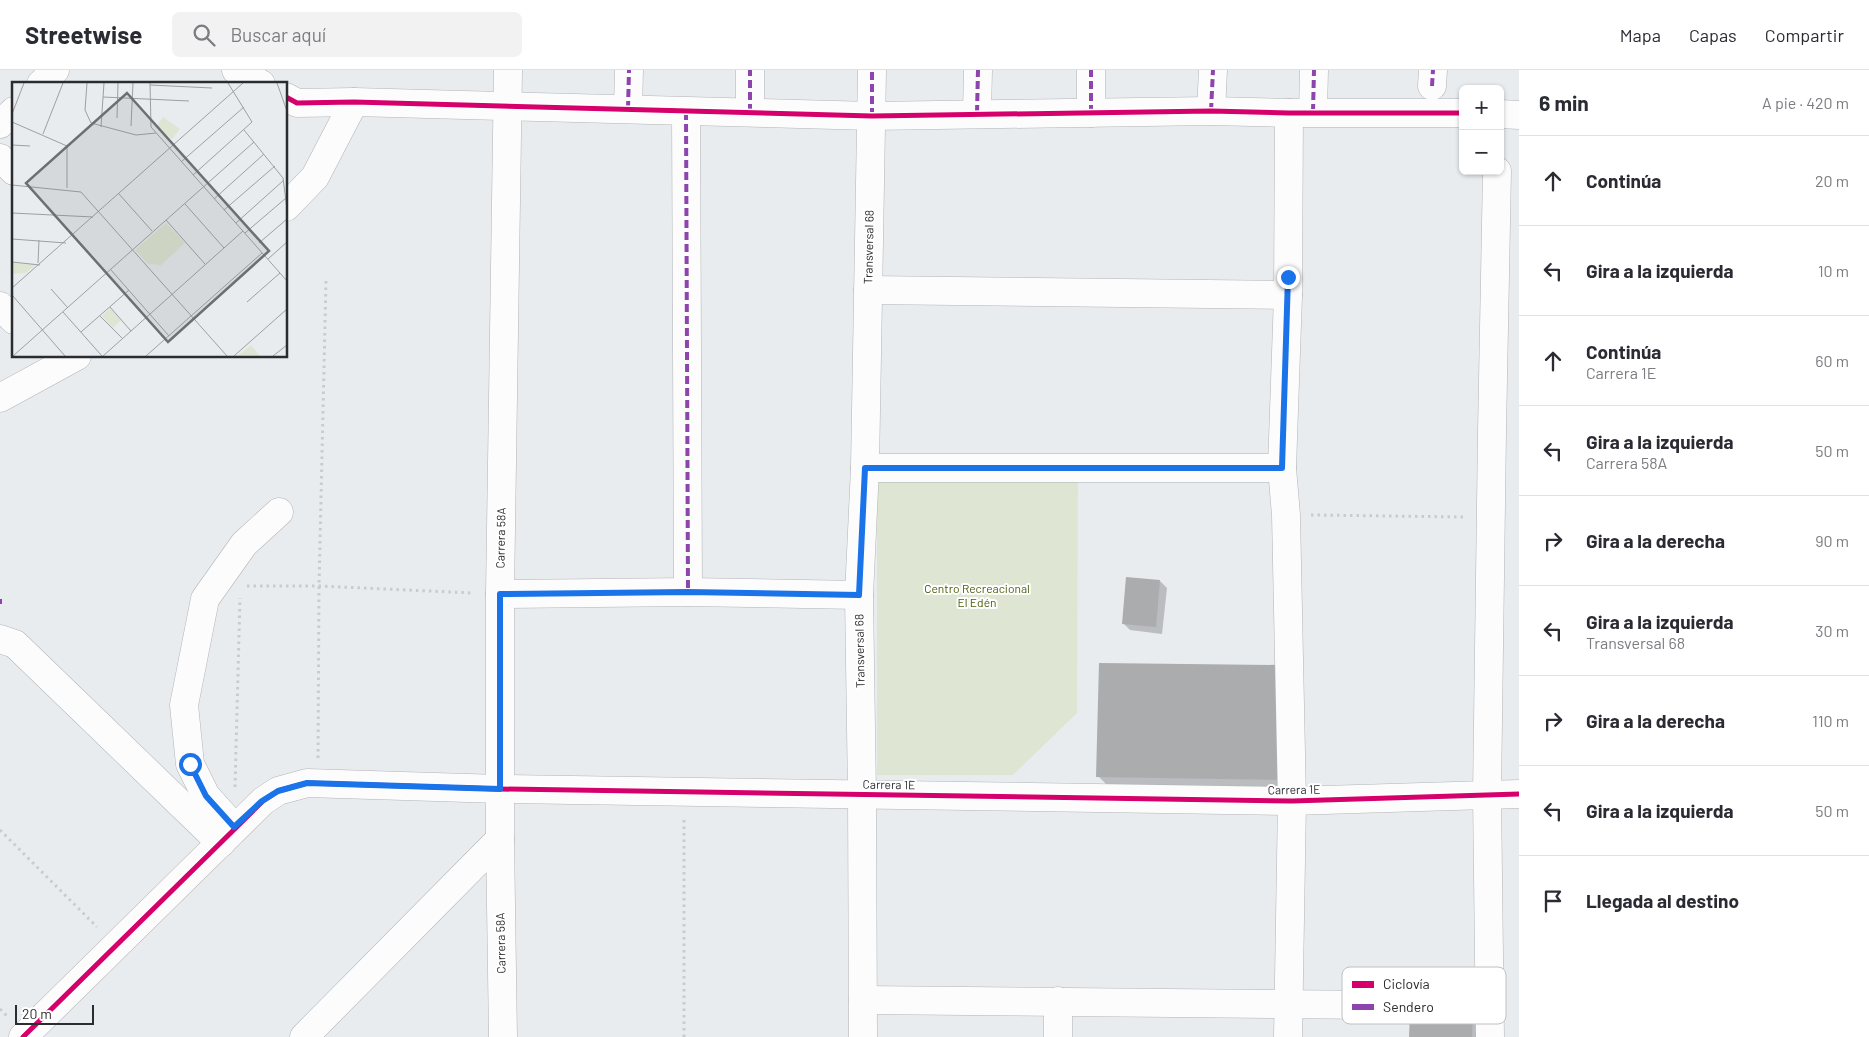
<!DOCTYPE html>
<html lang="es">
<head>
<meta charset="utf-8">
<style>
  :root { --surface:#fff; --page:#f2f2f3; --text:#2b2b33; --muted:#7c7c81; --line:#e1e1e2 }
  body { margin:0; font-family:Barlow,sans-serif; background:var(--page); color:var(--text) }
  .controls { position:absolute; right:15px; top:15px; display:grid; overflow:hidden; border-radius:8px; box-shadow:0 1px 4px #0004 }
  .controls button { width:45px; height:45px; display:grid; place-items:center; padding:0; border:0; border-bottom:1px solid var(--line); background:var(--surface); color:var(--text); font:25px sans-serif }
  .scale { position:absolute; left:15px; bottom:12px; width:79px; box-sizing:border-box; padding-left:5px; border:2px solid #2b2c2f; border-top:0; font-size:14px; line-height:18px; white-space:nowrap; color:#2b2c2f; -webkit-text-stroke:4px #fff; paint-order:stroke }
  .stop { position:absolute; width:15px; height:15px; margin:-11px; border:4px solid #1a73e8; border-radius:50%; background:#fff }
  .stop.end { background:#1a73e8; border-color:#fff; box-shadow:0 1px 5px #0008 }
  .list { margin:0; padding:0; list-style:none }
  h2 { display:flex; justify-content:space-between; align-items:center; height:65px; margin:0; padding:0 20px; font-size:21px }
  h2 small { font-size:16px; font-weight:400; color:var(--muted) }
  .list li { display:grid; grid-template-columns:32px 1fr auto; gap:15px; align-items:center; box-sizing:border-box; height:90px; padding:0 20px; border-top:1px solid var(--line) }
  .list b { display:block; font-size:19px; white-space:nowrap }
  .list p { margin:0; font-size:16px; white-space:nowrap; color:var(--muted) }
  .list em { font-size:16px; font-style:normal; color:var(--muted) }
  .icon { flex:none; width:28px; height:28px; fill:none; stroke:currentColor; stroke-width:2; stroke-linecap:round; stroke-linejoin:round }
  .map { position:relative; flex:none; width:1519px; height:967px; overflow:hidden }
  header { display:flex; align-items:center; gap:30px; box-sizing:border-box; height:70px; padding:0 25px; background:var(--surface); border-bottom:1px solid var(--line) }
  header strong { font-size:24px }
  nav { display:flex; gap:28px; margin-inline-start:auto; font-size:18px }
  .search { width:350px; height:45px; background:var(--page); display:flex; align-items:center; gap:12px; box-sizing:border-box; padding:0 18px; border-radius:8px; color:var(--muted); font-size:19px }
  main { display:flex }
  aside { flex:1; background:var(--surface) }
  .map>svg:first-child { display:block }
</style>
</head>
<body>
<header>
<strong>Streetwise</strong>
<div class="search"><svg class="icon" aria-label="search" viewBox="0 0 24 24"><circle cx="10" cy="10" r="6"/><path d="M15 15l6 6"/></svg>Buscar aquí</div>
<nav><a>Mapa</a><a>Capas</a><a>Compartir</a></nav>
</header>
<main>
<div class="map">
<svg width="1519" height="967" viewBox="0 0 1519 967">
  <rect width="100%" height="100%" fill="#e9ecef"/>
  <path fill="#dee6d3" d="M1078,409L1077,643L1013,705H877V410Z"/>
  <g fill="#0003">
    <path d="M1160,511L1167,518L1162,564L1130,560L1123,553Z"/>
    <path d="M1281,596L1295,723L1112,720L1098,706Z"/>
    <path d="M1472,945L1479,952V967H1411Z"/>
  </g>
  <g fill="#aaacae">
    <path d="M1126,507L1160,510L1156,557L1122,554Z"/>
    <path d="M1099,593L1282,595V710L1096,707Z"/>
    <path d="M1410,943L1473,944L1472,967H1409Z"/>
  </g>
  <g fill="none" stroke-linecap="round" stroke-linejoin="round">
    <g stroke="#b2b4b6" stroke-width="29">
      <g id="minor">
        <path d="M236,0L261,14"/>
        <path d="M41,14L55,0"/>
        <path d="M1432,16L1433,0"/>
        <path d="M286,27L297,33L354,32L872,46L1211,41L1289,43H1463"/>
        <path d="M628,39L629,0"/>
        <path d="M1211,41L1213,0"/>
        <path d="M686,42L688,522"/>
        <path d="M750,42V0"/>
        <path d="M1313,42L1314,0"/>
        <path d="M977,43L978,0"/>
        <path d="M1091,43V0"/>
        <path d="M1500,44L1519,45"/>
        <path d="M0,54L14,41"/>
        <path d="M0,88L14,101"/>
        <path d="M286,137L315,107L354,32"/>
        <path d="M868,220L1288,225"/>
        <path d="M0,236L14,250"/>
        <path d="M0,328L77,286"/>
        <path d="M865,398H1282"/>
        <path d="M500,524L688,522L859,525"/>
        <path d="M0,569L15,574L221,773"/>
        <path d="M234,757L206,726L190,694L184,635L205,529L244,474L279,442"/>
        <path d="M863,930L1490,936"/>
        <path d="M23,967L263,731L278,721L307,713L500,719L1292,731L1519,724"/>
        <path d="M304,967L500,769"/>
        <path d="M503,967L500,769V524L508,0"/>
        <path d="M863,967L862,725L859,525L865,398L872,0"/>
        <path d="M1058,967V931"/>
        <path d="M1288,967L1292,731L1286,445L1282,398L1288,225L1289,43"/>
        <path d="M1490,967L1487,724L1492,362L1497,101"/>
      </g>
    </g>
    <g stroke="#cacbcc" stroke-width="3" stroke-dasharray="2.5 4" stroke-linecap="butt">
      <path d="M1311,445L1465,447"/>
      <path d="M247,516H319L473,523"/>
      <path d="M318,688L319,516L326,211"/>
      <path d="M235,717L240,528"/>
      <path d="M0,760L97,857"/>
      <path d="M0,939L7,946"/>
      <path d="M684,967V748"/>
    </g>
    <use href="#minor" stroke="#fcfcfd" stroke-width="28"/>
    <g stroke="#8e44ad" stroke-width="4" stroke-dasharray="8 4" stroke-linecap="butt">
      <path d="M1432,16L1433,0"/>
      <path d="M628,39L629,0"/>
      <path d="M1211,41L1213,0"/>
      <path d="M686,42L688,522"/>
      <path d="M750,42V0"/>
      <path d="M1313,42L1314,0"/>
      <path d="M977,43L978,0"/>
      <path d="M1091,43V0"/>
      <path d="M872,46V0"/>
      <path d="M0,529V534"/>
    </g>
    <g stroke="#fff" stroke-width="8">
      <g id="cycleway">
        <path d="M286,27L297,33L354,32L872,46L1211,41L1289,43H1463"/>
        <path d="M23,967L263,731L278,721L307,713L500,719L1292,731L1519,724"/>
      </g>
    </g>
    <use href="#cycleway" stroke="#d6006c" stroke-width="5"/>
  </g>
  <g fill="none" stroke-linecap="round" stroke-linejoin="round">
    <path stroke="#1a73e8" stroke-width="6" d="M190,694L206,726L234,757L262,731L278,721L307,713L500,719V524L688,522L859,525L865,398H1282L1288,207"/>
  </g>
  <g text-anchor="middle" stroke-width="4" stroke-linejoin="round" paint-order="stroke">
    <g font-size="12" fill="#2b2c2f" stroke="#fff">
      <text transform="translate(869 177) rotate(-89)" y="4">Transversal 68</text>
      <text transform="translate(501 468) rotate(-89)" y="4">Carrera 58A</text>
      <text transform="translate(860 581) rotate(-91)" y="4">Transversal 68</text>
      <text transform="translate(889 715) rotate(1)" y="4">Carrera 1E</text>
      <text transform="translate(1294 720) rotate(-1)" y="4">Carrera 1E</text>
      <text transform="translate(501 873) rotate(-91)" y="4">Carrera 58A</text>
    </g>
    <g font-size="12" fill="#4a5d0b" stroke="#fff">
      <text x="977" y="523">Centro Recreacional<tspan x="977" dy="14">El Edén</tspan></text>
    </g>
  </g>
  <g transform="translate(12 12)">
    <rect width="275" height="275" fill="#e9ecef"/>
    <path d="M151,35L168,47L160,57L144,45ZM154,141L173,161L149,183L136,182L123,168ZM0,181L25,182L14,191L0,192ZM98,226L109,238L101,246L90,234ZM239,263L248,274H226Z" fill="#dee6d3"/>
    <path fill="none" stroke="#9d9fa2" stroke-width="1" d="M75,1L73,28L79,41L124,53L144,51M138,1L139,45L275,199M265,1L275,29M138,3L200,6M91,15L177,19M0,32L12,1M105,36L106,1M0,40L55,64V106M119,44L121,1M89,45L92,1M232,48L271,96L275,127M31,52L51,1M0,63L18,64M169,80L232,25M181,93L240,40L216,1M0,103L69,110L215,274M107,112L140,149M202,117L252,72M173,122L212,166M212,128L263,84M0,131L81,135M154,138L193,182M224,141L272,98M233,151L274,116M0,157L54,161M247,161L275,137M256,177L275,160M0,180L28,183M26,181L27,158M99,188L157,254M0,206L231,1M39,207L56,226M0,213L53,274M235,220L268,191M98,225L119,249M51,230L90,274M88,234L111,257M69,250L117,208M1,274L242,60M91,274L231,149M134,274L250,171M222,274L275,227M261,274L275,263"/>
    <path fill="#6e6f72" fill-opacity="0.15" stroke="#6e6f72" stroke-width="2.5" d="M115,11L257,169L156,260L14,101Z"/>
    <rect width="275" height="275" fill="none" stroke="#2b2c2f" stroke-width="2.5"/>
  </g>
  <rect x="1342" y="897" width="164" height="57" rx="8" fill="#fff" stroke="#bfc0c1" stroke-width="1"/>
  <rect x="1352" y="911" width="22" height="7" fill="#d6006c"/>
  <rect x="1352" y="934" width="22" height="6" fill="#8e44ad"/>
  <g font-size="14" fill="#2b2c2f">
    <text x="1383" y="919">Ciclovía</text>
    <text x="1383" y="942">Sendero</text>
  </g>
</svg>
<div class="controls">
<button>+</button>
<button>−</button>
</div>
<div class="scale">20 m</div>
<div class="stop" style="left:190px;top:694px"></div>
<div class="stop end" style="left:1288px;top:207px"></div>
</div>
<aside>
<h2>6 min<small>A pie · 420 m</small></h2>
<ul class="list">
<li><svg class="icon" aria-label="ahead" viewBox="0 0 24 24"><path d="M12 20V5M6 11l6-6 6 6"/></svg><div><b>Continúa</b></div><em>20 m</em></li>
<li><svg class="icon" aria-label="left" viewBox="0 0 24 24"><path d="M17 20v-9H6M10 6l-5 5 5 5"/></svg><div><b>Gira a la izquierda</b></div><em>10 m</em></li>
<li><svg class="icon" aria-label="ahead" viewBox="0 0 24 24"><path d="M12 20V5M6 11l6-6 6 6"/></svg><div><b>Continúa</b><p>Carrera 1E</p></div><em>60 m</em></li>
<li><svg class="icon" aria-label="left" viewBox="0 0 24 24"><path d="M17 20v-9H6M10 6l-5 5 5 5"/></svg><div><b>Gira a la izquierda</b><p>Carrera 58A</p></div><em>50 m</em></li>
<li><svg class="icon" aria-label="right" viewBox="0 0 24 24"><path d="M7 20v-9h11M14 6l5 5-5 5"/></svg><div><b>Gira a la derecha</b></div><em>90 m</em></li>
<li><svg class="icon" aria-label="left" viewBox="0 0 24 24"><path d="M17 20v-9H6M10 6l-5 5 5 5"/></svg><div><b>Gira a la izquierda</b><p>Transversal 68</p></div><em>30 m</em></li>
<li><svg class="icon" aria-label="right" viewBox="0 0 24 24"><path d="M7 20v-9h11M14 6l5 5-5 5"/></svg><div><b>Gira a la derecha</b></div><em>110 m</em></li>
<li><svg class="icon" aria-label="left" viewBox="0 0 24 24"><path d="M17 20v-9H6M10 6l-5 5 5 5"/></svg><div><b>Gira a la izquierda</b></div><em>50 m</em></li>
<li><svg class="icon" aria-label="arrive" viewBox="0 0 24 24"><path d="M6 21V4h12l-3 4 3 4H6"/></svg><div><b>Llegada al destino</b></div></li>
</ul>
</aside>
</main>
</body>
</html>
